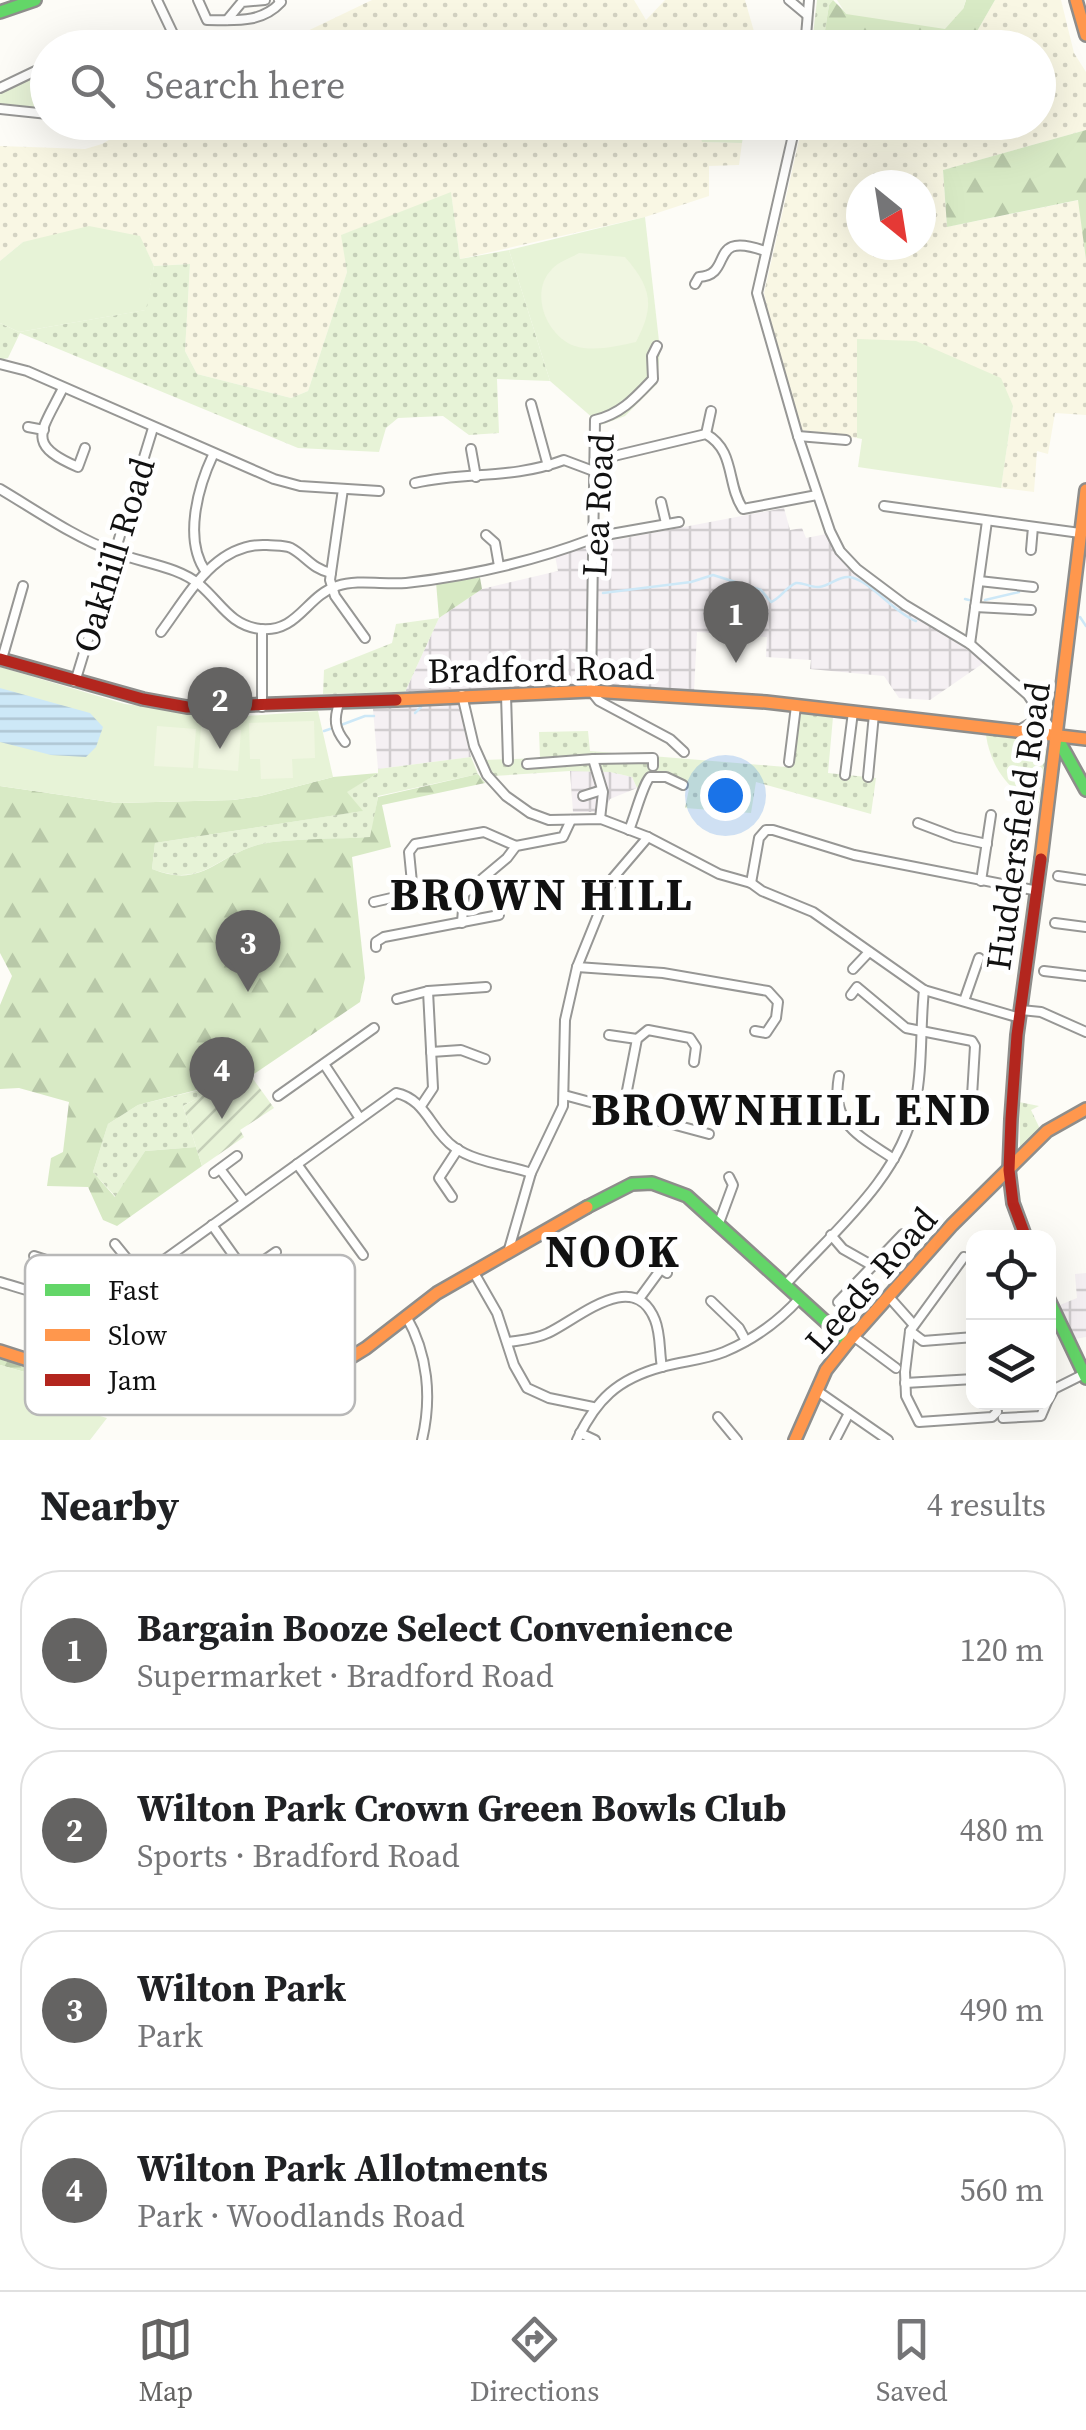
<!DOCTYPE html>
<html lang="en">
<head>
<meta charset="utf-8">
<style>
  :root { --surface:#fff; --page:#f2f2f2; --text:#202124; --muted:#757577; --line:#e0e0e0; --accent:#646362 }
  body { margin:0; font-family:"Source Serif 4",serif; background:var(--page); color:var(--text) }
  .controls { position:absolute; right:30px; bottom:30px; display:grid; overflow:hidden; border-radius:20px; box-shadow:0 10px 40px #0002 }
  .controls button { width:90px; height:90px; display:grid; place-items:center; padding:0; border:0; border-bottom:2px solid var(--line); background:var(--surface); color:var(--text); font:50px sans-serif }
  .compass { position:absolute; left:846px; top:170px; width:90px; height:90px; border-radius:50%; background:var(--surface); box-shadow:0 10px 40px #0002; rotate:150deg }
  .you { position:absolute; left:725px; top:795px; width:35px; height:35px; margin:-25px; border:8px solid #fff; border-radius:50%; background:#1a73e8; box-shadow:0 0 0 15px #1a73e833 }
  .badge { display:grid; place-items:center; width:65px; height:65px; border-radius:50%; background:var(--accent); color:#fff; font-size:32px; font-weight:700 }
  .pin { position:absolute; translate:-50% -82px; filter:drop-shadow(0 2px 5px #0008) }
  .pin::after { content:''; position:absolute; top:52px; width:35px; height:30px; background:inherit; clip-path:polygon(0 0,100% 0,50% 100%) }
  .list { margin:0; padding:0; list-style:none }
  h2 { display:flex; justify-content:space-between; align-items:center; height:130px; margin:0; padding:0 40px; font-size:42px }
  h2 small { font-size:32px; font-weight:400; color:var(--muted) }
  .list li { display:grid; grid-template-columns:65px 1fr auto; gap:30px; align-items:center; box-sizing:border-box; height:160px; margin:0 20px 20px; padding:0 20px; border:2px solid var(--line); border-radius:40px }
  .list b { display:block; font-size:38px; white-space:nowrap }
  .list p { margin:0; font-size:32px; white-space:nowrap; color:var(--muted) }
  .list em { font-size:32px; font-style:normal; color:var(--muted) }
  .icon { flex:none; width:55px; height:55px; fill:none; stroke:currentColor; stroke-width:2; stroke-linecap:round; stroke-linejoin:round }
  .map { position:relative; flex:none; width:1086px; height:1440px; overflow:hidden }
  .search { position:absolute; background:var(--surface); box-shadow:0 10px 40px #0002; left:30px; right:30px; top:30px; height:110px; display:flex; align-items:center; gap:25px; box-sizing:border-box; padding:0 35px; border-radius:55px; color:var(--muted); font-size:38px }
  .sheet { height:850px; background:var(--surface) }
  nav { display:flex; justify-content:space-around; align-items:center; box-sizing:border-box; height:140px; border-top:2px solid var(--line); background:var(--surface); font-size:28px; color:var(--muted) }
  nav a { display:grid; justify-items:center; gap:5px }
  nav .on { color:var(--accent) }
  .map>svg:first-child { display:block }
</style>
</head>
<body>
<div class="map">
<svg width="1086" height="1440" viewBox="0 0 1086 1440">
  <defs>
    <pattern id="industrial-grid" width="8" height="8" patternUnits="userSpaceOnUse" patternTransform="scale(2.5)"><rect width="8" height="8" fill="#f5f0f3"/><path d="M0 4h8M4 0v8" fill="none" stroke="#d1cdcf"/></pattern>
    <pattern id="farmland-dots" width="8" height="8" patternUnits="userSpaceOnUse" patternTransform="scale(2.5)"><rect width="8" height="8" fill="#f9f7e4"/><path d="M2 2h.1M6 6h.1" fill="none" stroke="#d4d3c3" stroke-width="1.8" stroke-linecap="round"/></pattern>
    <pattern id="grass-dots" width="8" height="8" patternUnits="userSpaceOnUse" patternTransform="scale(2.5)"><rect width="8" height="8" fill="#e7f3d7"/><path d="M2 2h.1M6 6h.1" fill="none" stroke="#c5cfb8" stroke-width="1.8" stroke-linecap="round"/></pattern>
    <pattern id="forest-firs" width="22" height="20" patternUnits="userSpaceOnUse" patternTransform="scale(2.5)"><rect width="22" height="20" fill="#d8eac5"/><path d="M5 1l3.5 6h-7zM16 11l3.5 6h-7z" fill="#b8c8a8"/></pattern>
    <pattern id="garden-furrows" width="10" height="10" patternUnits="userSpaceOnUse" patternTransform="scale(2.5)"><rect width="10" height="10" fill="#e7f3d7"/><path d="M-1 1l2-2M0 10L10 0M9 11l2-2" fill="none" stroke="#c5cfb8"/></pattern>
    <pattern id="water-rules" width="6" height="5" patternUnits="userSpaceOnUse" patternTransform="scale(2.5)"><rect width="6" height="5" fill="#cde8f7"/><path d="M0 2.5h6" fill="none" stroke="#afc6d3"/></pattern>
  </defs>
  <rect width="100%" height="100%" fill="#fdfcf7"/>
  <g fill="url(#industrial-grid)">
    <path d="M784,508L790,530L802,528L806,538L826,534L854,572L985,662L930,700L899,698L884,676L810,669L811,660L766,657L767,637L697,632L694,692L600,687L405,692L439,618L482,589L558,571L555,556L589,545Z"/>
    <path d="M458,702L471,757L378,769L373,709Z"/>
    <path d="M570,771L610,772L632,777L637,788L610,799L604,812H573Z"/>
    <path d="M1086,1273V1337L1075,1339L1060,1305L1077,1298L1075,1274Z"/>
  </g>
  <g fill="url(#farmland-dots)" fill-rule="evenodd">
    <path d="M372,0H634L646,20L665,0H745L757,42L756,48H272Z"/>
    <path d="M995,0H1061L1074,53L1086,72V130L943,170L947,227L1079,200L1086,260V415L1055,413L1048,454L1037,451L1034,492L1001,488L1013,406L857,339V438L802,430L776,348L764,293L803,123L1038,122V48L968,47ZM861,185H921V245H861Z"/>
    <path d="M697,122L703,142L742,143L739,165L709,166V196L645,217L460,259L451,193L342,235L347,272L308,391L291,398L197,374L185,351L190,264L154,266L139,236L23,242L0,261V146L85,149L102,144L138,123Z"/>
  </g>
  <g fill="url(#grass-dots)">
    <path d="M817,0H833L829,5L823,43L812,44Z"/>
    <path d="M697,123H745L742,143L702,142Z"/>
    <path d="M451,192L460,259L509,250L550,381L497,379L499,433L469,435L443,416L398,418L386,428L379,452L298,448L20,333L8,358L0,360V323L19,332L145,310L154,266L190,264L185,351L197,374L291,398L308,391L347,272L341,235Z"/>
    <path d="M439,618L405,692L323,694L324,670L392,643L396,624Z"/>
    <path d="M791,712L833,717L828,773L876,778L871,814L756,782L751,813L685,808L689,789C669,781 656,776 637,788L632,777L610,772L570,771L494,776L484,760L540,758L539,732L588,731L590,751L786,767Z"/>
    <path d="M986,735L1039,740L1047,751L1039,803C1009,794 990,765 986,735Z"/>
    <path d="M471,757L478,774L378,796L371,837C342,839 278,838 254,846C212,860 201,887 152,869L155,843L362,811L346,792L378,773V769Z"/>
    <path d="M223,1084L183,1106L196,1147L145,1151L116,1197L93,1172L108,1124L138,1105Z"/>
    <path d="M1019,1102L1039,1106L1031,1110L1040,1129L1020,1148Z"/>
  </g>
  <g fill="url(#forest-firs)">
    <path d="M833,0L847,14L963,9L966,0H995L968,47L869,48L823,43L829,5Z"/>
    <path d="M1086,130V260L1078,200L947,227L943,170Z"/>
    <path d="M479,572L482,589L439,618L436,582Z"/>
    <path d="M378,773L347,792L363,811L155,843L152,869C201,888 212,860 254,846C278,838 341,839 370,837L378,797L478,774L485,783L382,805L391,847L352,857L365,978L360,1002L251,1076L138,1105L108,1124L93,1172L115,1197L145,1151L196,1147L202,1166L117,1226L103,1220L88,1187L47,1186L51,1158L63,1152L69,1102L19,1088L0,1089V1005L12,976L0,953V786L117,803L233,800L260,796L333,777Z"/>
    <path d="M0,1355L96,1388L95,1392L0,1365Z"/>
  </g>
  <g fill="#e7f3d7">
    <path d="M47,70V111L0,107V93Z"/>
    <path d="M645,217L660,350L657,384L625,416L601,425L550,381L509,250Z"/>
    <path d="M89,226L140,236L154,266L146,310L19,332L0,323V261L23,242Z"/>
    <path d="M857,339L916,341L1001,378L1013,406L1001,488L858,467L862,439L857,438Z"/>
    <path d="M0,667L125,704L231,717L318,711L333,777L260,796L233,800L117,803L0,786Z"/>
    <path d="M0,1365L95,1392L94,1402L100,1416L107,1418L90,1440H0Z"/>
  </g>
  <path fill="url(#garden-furrows)" d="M251,1076L274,1108L240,1130L244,1137L202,1166L183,1106L223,1084Z"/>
  <g fill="#f0f6e1">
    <path d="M837,0H966L963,9L945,29L846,14Z"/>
    <path d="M579,253L625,257C652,288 655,306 636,342C618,346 593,352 575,346C546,336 529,292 552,269C558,262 571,258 579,253Z"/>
    <path d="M314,721L315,758L292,759L293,778L261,779L260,759H250L249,723Z"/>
    <path d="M157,726L196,729L193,768L154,766Z"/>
    <path d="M201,727L241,730L238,771L198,768Z"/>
  </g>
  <path fill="url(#water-rules)" d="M0,688L90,713L103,727L96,747L86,757L51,755L0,742Z"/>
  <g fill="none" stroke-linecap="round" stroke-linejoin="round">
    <g stroke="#cde8f7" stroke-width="2.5">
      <path d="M603,593L691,582L713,575L761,590L771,602C781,598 787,586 796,583C803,582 811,588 819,587C830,586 838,576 849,577C869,579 894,613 916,621"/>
      <path d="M965,599L969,600"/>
      <path d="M985,600L1019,592"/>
      <path d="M1080,617L1086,626"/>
      <path d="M415,713L421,707"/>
      <path d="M341,725L365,716H374"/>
      <path d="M324,731L330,729"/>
    </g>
    <g stroke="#979795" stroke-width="12">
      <g id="street">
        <path d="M157,0L177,42"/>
        <path d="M198,0L207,20C234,20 261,24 281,2L279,0"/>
        <path d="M789,0L807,15"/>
        <path d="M227,20L242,2L265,0"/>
        <path d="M805,48L809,0"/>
        <path d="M0,88L48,65"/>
        <path d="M0,109L48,114"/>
        <path d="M796,122L757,293L798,436L830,531L840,551L857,569L905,605L970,644L1028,695L1056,736"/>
        <path d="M695,284L699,277C735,275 706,230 765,251"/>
        <path d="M657,346L652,356L653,379C635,398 621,414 595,420L591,691L599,701L670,739L684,752"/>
        <path d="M0,364L27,371L274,479L300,486L379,491"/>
        <path d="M63,388C42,431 24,444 78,467L85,448"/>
        <path d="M531,404L548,466"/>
        <path d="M28,427L44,430"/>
        <path d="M706,434L711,411"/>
        <path d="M798,436L846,440"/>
        <path d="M471,449L476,477"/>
        <path d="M597,460L706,434C736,451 726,484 743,509L817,495"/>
        <path d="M415,483C468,471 510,480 564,460L596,472"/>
        <path d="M0,489C37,511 74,537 114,552C141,563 178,566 200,585C221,603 230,625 260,629C298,633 306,596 337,586C358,579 384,585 406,583C468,576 534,561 592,539"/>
        <path d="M343,489L330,580L335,596L365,638"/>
        <path d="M661,502L666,523"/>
        <path d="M884,506L1080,533"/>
        <path d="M486,535L495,543L499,566"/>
        <path d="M594,537L679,522"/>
        <path d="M1031,550L1033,527"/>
        <path d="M206,572C183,540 198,487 213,455"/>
        <path d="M979,581L1033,587"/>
        <path d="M975,607L1031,610"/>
        <path d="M262,629V707"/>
        <path d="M161,632C188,596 215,542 267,545C274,546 284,545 291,548C306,556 312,569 331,573"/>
        <path d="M970,644L987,521"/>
        <path d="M2,659L23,586"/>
        <path d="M75,682L153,428"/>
        <path d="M462,695L474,746L487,775L506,796L530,813L549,820L601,819L648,837L719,874L751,883L762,891L813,912L924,990L1020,1018"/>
        <path d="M506,695L508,761"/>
        <path d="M339,703C334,719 334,728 345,742"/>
        <path d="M1019,730L1031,723L1037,708"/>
        <path d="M594,759L653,758V766"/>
        <path d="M789,762L796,706"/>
        <path d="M527,764L593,759L603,792L600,819"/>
        <path d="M845,775L853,712"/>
        <path d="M868,777L874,714"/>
        <path d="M583,796L602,790"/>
        <path d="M918,823L955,837L987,844"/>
        <path d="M629,830C635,816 643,784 650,777H666L683,785"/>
        <path d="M1058,876L1086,880"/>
        <path d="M981,881L991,815"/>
        <path d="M751,883L759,838L766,830H773L854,855L1038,891"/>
        <path d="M374,902L413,893L409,852L415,844L484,832L516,846"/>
        <path d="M462,923L464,894L507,858L516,846L563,837L571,820"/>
        <path d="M1055,923L1086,927"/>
        <path d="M376,947V942L384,937L499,915"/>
        <path d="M577,967L663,973L768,991L778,1002L776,1018L766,1033L755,1031"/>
        <path d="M853,969L869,952"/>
        <path d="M1044,971L1086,976"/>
        <path d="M851,995L857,987L906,1028L972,1041L975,1046L972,1096"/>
        <path d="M397,999L428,991L486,987"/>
        <path d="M964,1001L979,958"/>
        <path d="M1021,1010L1041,1012L1086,1032"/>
        <path d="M609,1035L637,1039"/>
        <path d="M431,1052L461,1050L485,1059"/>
        <path d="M324,1064L359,1117"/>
        <path d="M839,1076C830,1125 860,1136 894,1159"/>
        <path d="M564,1095L709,1134"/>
        <path d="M278,1096L374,1028"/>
        <path d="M421,1106L433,1088L428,991"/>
        <path d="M623,1111L637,1039L648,1030L690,1038L696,1047L694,1062"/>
        <path d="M297,1164L363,1255"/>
        <path d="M220,1169L244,1201"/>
        <path d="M214,1173L237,1156"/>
        <path d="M452,1197L439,1178L458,1149"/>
        <path d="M719,1223L733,1185L729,1177"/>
        <path d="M212,1225L266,1301L284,1317"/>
        <path d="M831,1235L843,1249L873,1266"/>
        <path d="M115,1244L141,1276"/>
        <path d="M509,1249L531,1173L563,1106L565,1020L577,967L613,878L648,837"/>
        <path d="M34,1256L49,1261"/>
        <path d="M964,1257L910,1331L905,1372L906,1396L919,1422L992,1417L997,1412L996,1402"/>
        <path d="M473,1271L497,1313L514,1365L527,1388L549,1398L593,1407"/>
        <path d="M246,1273L276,1252"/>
        <path d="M0,1282C40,1294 72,1307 114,1296L396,1093C426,1099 431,1131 454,1147C474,1162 508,1165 531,1173"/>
        <path d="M786,1284C834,1231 900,1178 915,1105C923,1068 920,1028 924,990"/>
        <path d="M121,1290C129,1301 139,1306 147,1316C155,1323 153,1331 161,1339L231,1357"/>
        <path d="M36,1292L42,1259"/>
        <path d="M889,1297L913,1324"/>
        <path d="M639,1299L661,1269L667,1273"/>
        <path d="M711,1301L739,1328L746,1341"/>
        <path d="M838,1302L903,1234"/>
        <path d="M406,1316C428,1354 432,1398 422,1440"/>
        <path d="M910,1331L923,1341L974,1337"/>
        <path d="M853,1336L896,1368"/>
        <path d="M509,1342C522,1340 536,1339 548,1333C578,1319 634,1267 655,1320C661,1335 659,1351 662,1367"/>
        <path d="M145,1352L155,1334"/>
        <path d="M905,1383L974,1379"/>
        <path d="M816,1390L888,1440"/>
        <path d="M1048,1400L1054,1389L1084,1374"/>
        <path d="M718,1417L737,1440"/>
        <path d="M1003,1418L1041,1416L1047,1402"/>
        <path d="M580,1433L595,1440"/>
        <path d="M577,1440C596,1400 617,1379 662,1367C683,1361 704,1360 724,1352C753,1340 779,1321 800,1298"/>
        <path d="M835,1440L849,1413"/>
      </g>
    </g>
    <g stroke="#8e8d8b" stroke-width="16">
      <g id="fast">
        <path d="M0,12L35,0"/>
        <path d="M1056,736L1086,790"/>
        <path d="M587,1207L632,1184L652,1183L687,1196L848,1342"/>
        <path d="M1048,1298L1086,1378"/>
      </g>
    </g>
    <g stroke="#8e8d8b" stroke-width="16">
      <g id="slow">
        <path d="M1076,0L1086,35"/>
        <path d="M396,700L591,691L766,702L1086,739"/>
        <path d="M1041,859L1086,490"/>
        <path d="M0,1351L84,1378L212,1405L256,1399L327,1372L366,1348L437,1293L587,1207"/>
        <path d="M795,1440L826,1370L848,1342L952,1225L1047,1131L1086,1109"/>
      </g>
    </g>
    <g stroke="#8e8d8b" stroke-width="16">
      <g id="jam">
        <path d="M0,659L143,699L187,707L396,700"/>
        <path d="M1026,1238L1013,1203L1009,1170L1011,1119L1017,1035L1041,859"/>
      </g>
    </g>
    <use href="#street" stroke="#fffffe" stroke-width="8"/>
    <use href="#fast" stroke="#63d668" stroke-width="11"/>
    <use href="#slow" stroke="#ff974d" stroke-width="11"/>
    <use href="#jam" stroke="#b3261e" stroke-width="11"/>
  </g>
  <g text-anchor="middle" stroke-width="10" stroke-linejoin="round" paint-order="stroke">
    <g font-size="35" fill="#111" stroke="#fff">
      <text transform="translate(598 505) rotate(-87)" y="12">Lea Road</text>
      <text transform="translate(114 555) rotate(-73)" y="12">Oakhill Road</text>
      <text transform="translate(541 669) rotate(-1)" y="12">Bradford Road</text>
      <text transform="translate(1018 826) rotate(-82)" y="12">Huddersfield Road</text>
      <text transform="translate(871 1280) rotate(-49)" y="12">Leeds Road</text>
    </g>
    <g font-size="45" font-weight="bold" letter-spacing="2.5" fill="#111" stroke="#fff">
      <text x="542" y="910">BROWN HILL</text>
      <text x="792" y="1125">BROWNHILL END</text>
      <text x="613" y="1267">NOOK</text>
    </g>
  </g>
  <rect x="25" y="1255" width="330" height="160" rx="15" fill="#fff" stroke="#b8b8b8" stroke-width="2.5"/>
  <rect x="45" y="1284" width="45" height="12" fill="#63d668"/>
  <rect x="45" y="1329" width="45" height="12" fill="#ff974d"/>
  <rect x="45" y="1374" width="45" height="12" fill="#b3261e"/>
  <g font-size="28" fill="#111">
    <text x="108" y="1300">Fast</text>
    <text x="108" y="1345">Slow</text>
    <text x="108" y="1390">Jam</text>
  </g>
</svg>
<div class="controls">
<button><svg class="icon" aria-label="locate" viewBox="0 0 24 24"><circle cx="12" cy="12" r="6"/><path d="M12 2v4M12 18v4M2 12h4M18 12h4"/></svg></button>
<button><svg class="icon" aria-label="layers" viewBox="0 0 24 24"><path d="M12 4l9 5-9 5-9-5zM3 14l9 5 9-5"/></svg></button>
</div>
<svg class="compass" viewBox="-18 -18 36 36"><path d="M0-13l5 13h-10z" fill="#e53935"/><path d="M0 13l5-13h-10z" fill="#757577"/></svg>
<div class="you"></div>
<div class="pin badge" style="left:736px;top:663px">1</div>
<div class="pin badge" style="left:220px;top:749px">2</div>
<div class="pin badge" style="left:248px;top:992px">3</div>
<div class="pin badge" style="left:222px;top:1119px">4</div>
<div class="search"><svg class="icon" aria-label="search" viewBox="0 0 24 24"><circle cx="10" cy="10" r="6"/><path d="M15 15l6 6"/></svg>Search here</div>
</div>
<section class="sheet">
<h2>Nearby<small>4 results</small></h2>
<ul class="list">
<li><span class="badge">1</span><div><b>Bargain Booze Select Convenience</b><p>Supermarket · Bradford Road</p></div><em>120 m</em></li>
<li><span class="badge">2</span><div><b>Wilton Park Crown Green Bowls Club</b><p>Sports · Bradford Road</p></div><em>480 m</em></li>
<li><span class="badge">3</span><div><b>Wilton Park</b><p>Park</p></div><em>490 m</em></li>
<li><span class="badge">4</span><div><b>Wilton Park Allotments</b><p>Park · Woodlands Road</p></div><em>560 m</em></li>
</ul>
</section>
<nav>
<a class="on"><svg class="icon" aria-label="map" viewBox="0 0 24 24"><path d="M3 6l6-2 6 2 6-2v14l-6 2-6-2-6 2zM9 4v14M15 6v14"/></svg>Map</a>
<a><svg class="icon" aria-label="directions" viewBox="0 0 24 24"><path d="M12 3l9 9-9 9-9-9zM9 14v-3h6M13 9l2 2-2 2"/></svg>Directions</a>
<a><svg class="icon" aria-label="saved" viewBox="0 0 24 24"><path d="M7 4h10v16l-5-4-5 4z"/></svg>Saved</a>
</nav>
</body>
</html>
